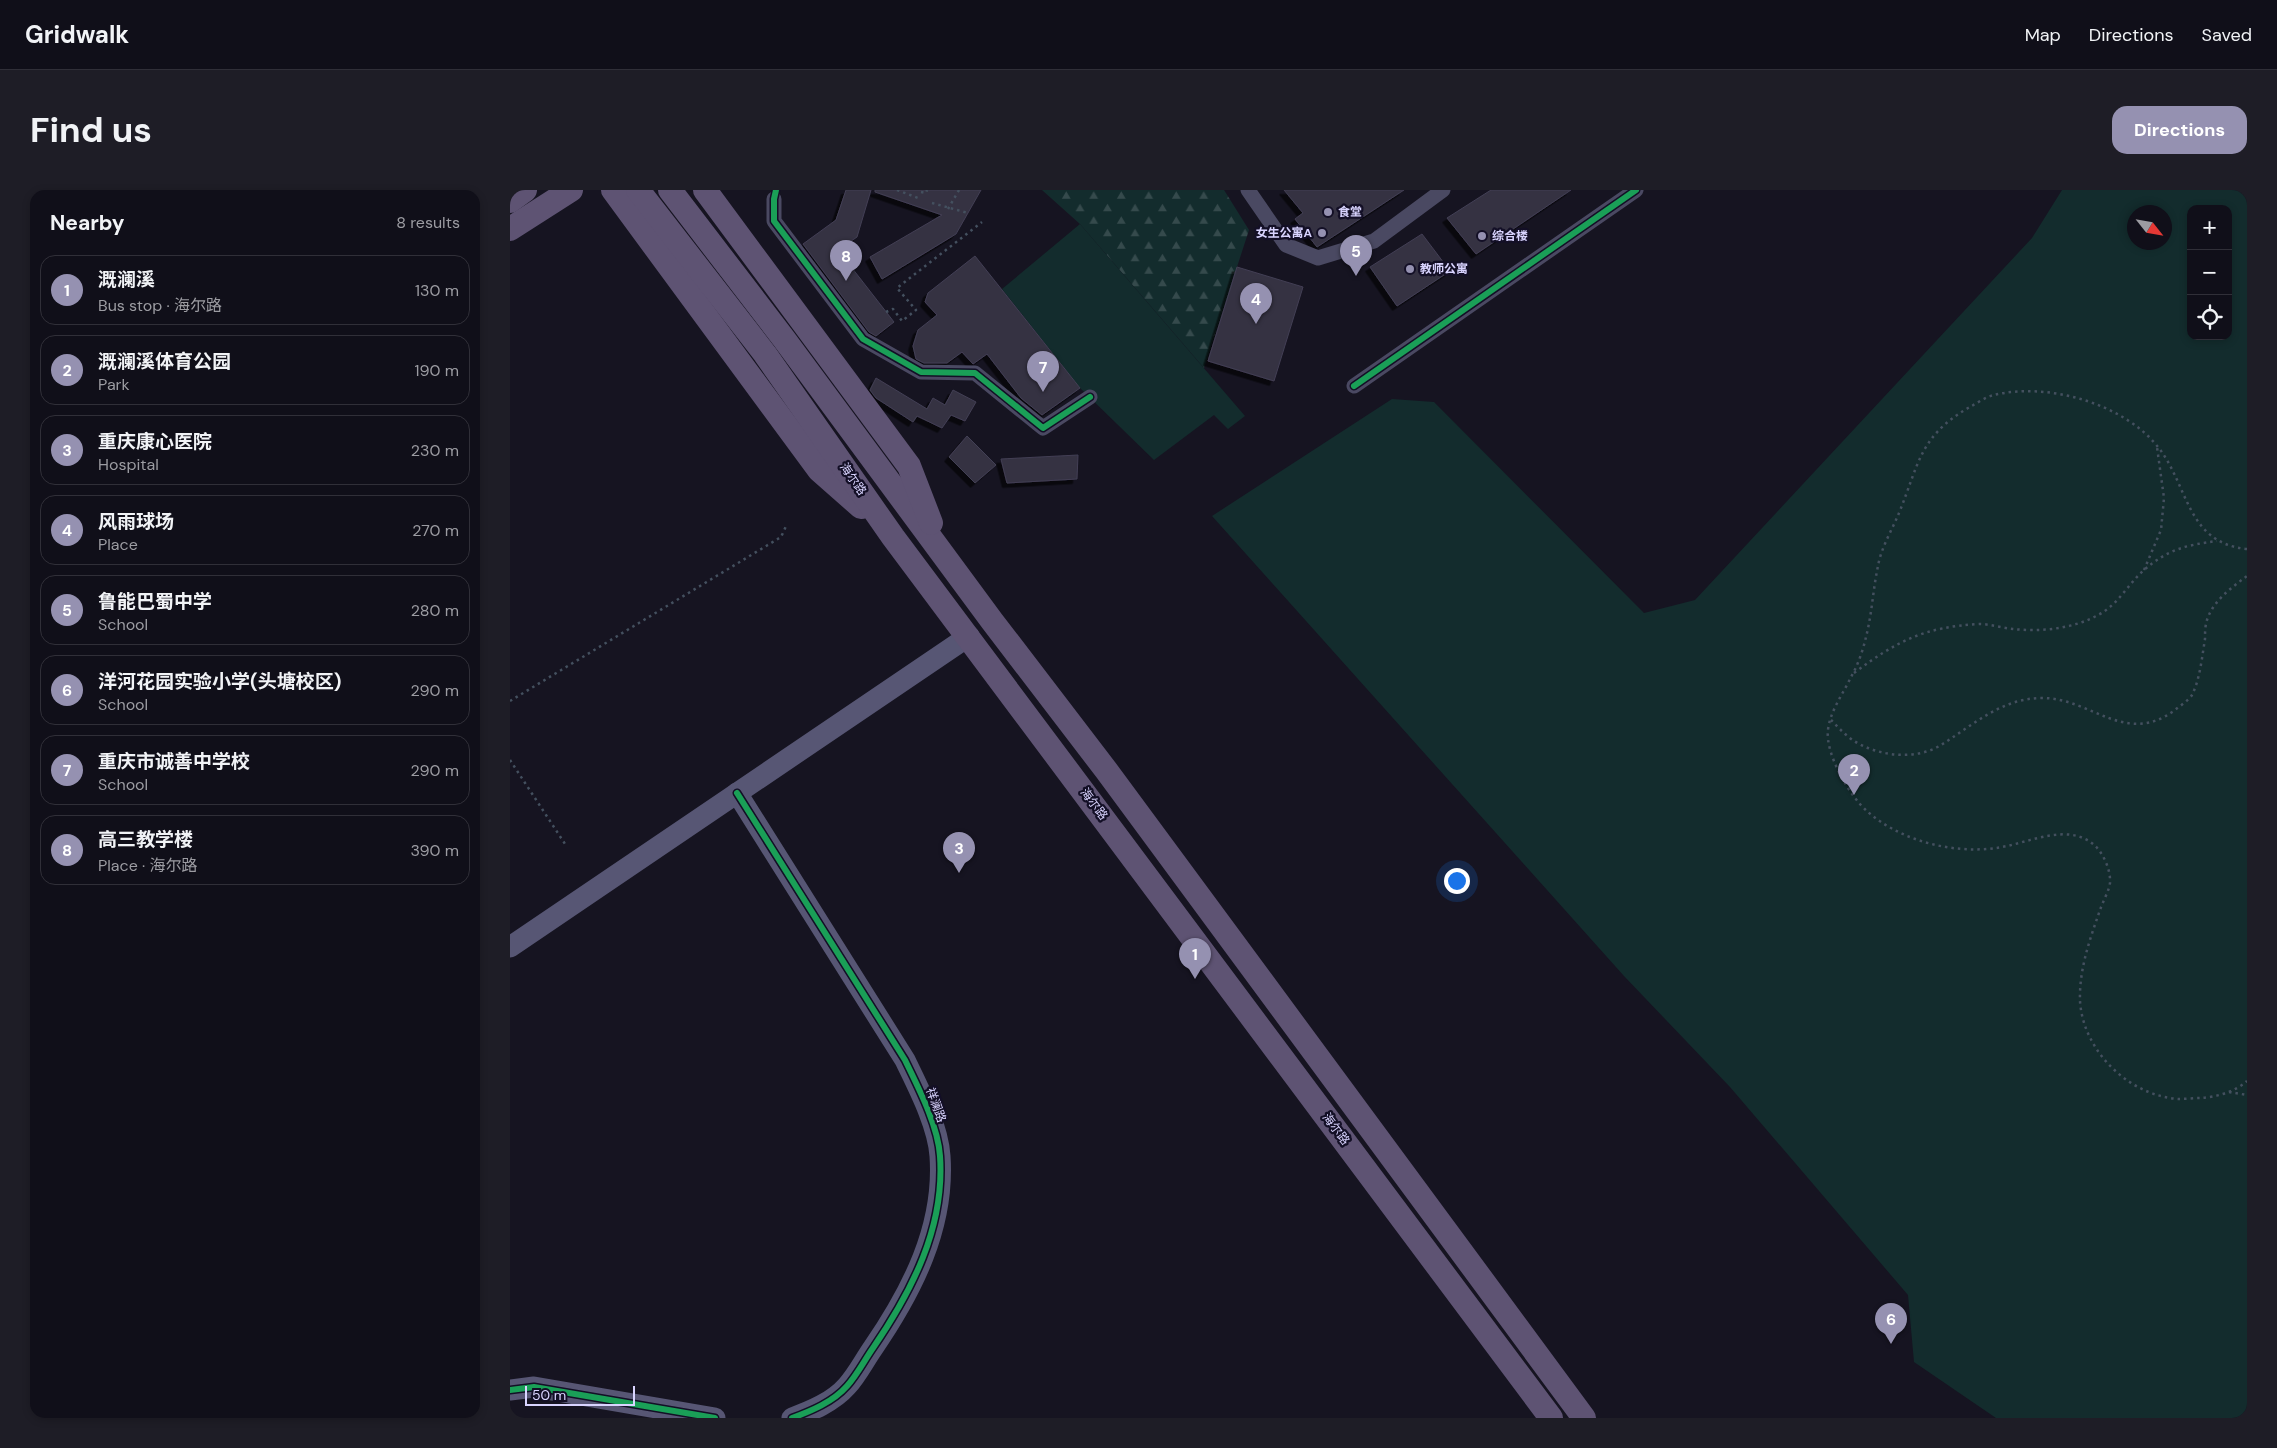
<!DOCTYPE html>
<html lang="en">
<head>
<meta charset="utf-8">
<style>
  :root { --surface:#100f19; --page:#1e1d26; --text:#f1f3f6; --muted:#9c9ca2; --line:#302f38; --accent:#9591b1 }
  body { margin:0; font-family:"DM Sans","Noto Sans SC",sans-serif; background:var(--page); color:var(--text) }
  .controls { position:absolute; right:15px; top:15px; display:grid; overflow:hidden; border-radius:10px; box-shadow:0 2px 8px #0003 }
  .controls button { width:45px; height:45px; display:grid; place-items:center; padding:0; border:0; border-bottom:1px solid var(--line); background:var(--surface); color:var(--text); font:25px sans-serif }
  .compass { position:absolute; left:1617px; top:15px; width:45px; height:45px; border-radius:50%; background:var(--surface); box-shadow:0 2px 8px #0003; rotate:121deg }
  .scale { position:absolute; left:15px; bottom:12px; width:110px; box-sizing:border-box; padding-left:5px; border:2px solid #d9d4ff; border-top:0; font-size:14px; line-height:18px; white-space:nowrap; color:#d9d4ff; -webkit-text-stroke:4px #130f26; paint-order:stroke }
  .you { position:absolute; left:946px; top:690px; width:18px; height:18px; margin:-12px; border:4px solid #fff; border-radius:50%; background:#1a73e8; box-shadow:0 0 0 8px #1a73e833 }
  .badge { display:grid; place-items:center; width:32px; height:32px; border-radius:50%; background:var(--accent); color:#fff; font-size:16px; font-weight:700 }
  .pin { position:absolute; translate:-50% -41px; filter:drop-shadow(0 1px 2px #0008) }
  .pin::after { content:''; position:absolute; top:26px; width:18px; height:15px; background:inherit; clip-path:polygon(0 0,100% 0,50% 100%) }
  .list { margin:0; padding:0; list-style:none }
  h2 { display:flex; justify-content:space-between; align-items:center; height:65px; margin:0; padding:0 20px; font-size:21px }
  h2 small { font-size:16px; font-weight:400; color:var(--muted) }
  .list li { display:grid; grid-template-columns:32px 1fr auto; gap:15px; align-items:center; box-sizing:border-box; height:70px; margin:0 10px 10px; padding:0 10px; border:1px solid var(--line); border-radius:15px }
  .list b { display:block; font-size:19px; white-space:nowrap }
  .list p { margin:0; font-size:16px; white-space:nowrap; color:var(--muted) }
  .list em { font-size:16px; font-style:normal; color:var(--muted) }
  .icon { flex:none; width:28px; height:28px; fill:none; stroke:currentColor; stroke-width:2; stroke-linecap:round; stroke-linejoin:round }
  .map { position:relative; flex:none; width:1737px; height:1228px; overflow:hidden; border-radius:15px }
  header { display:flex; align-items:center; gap:30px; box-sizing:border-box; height:70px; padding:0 25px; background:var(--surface); border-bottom:1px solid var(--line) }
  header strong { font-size:24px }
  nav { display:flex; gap:28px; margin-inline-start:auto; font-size:18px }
  .intro { display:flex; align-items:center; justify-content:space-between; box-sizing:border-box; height:120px; padding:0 30px }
  h1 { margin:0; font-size:35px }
  .button { padding:12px 22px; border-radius:15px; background:var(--accent); color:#fff; font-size:18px; font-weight:700 }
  main { display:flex; gap:30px; padding:0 30px }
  aside { flex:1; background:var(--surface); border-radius:15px; box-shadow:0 2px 8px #0003 }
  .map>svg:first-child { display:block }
</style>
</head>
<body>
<header>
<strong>Gridwalk</strong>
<nav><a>Map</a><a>Directions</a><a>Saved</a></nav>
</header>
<div class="intro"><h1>Find us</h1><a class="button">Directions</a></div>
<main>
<aside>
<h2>Nearby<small>8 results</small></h2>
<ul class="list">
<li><span class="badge">1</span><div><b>溉澜溪</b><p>Bus stop · 海尔路</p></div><em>130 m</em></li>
<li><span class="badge">2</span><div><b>溉澜溪体育公园</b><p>Park</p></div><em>190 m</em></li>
<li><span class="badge">3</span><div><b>重庆康心医院</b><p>Hospital</p></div><em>230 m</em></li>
<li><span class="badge">4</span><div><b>风雨球场</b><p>Place</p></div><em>270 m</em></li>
<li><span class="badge">5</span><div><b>鲁能巴蜀中学</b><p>School</p></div><em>280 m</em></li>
<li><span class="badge">6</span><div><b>洋河花园实验小学(头塘校区)</b><p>School</p></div><em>290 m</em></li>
<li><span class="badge">7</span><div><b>重庆市诚善中学校</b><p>School</p></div><em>290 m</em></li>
<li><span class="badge">8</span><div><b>高三教学楼</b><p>Place · 海尔路</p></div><em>390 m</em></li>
</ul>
</aside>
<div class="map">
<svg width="1737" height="1228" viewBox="0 0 1737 1228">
  <defs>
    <pattern id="forest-firs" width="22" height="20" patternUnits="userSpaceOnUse" patternTransform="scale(1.25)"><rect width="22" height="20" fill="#132c2d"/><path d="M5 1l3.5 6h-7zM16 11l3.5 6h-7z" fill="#354a4c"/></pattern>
    <filter id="shadow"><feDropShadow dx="-4.5" dy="4.5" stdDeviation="0" flood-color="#0009"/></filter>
  </defs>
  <rect width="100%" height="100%" fill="#161421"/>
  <path fill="url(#forest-firs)" d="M532,0H714L739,40L694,178L570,34Z"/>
  <g fill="#132c2d" fill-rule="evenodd">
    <path d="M1552,0H1737V1228H1486L1404,1172L1398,1105L1220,897L1114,786L702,326L882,209L924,212L1134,423L1185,410L1522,48ZM1681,19H1718V146H1681ZM1654,22V52H1624V22Z"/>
    <path d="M570,34L735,226L718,239L704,225L644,270L570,198L492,99Z"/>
  </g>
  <g fill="#343243" stroke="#433f54" filter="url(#shadow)">
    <path d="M336,0H361L347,47L328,60L384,132L366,146L359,142L293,54L326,30Z"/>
    <path d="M365,0H471L446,44L372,89L360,67L432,25L365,2Z"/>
    <path d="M774,0H894L807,57L785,29L793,23Z"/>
    <path d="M981,0H1061L966,64L937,28Z"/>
    <path d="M912,44L940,81L887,116L860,77Z"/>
    <path d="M465,66L570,198L532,225L511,208L477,164L463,174L452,162L437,173H414L406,169L403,156L408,140L427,125L415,112L418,103Z"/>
    <path d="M727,77L793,97L764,191L698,171Z"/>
    <path d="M366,188L417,219L423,208L435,215L443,200L466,212L455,231L441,225L432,238L407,226L403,232L366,208L360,200Z"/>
    <path d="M457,246L486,275L465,293L439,267Z"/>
    <path d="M568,265L567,289L497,293L491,269Z"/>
  </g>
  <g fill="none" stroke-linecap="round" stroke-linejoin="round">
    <g stroke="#44505f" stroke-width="2.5" stroke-dasharray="2.5 4" stroke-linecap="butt">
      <path d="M387,0L408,8"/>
      <path d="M411,2L416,3L417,0"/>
      <path d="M422,13L458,23"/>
      <path d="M438,19L449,0"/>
      <path d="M376,122L383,119L392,131L406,120L387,98L472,32"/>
      <path d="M1737,359C1676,353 1679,296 1648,257C1613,213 1537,192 1484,205C1475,207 1466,214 1458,218C1409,247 1409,274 1389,323C1382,340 1371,358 1368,376C1363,399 1362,424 1356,447C1353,460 1348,475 1341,487C1333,504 1320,521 1318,540C1315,564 1340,607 1358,622C1391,651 1443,664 1486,658C1517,654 1556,632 1583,654C1593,662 1601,680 1600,693C1599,701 1593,711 1590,720C1580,749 1569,779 1570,811C1573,861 1619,906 1669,909C1676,909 1684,908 1691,908C1706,907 1725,902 1737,891"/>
      <path d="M1634,380L1651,340L1654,308L1647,257"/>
      <path d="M1344,483C1387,451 1414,437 1469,434C1480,434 1492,438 1503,439C1530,442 1563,439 1588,425C1608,415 1618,394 1634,380C1658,359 1677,355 1707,351"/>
      <path d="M0,511L271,347L277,334"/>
      <path d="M1321,530C1328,537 1335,545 1344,551C1368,566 1405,571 1431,555C1463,535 1492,508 1532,508C1582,508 1615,557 1665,520C1670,516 1679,510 1682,505C1690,489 1692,467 1695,449C1695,443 1695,436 1697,430C1703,411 1721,398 1737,386"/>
      <path d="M0,570L57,657"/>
      <path d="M1719,902L1737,905"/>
    </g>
    <g stroke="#4a4962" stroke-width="15">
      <path d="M738,0L776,55L808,68L864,51L933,0"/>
      <path d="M264,9V31L353,149L411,182L465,183L533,238L580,207"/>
      <path d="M844,196L1126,0"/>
    </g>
    <g stroke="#575674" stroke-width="21">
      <path d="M227,603L395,870C408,897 428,935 430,966C435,1037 402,1101 363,1158C354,1171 347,1185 337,1196C323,1212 301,1221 282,1228"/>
      <path d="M0,757L459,446"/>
      <path d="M0,1200L24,1197L205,1228"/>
    </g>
    <g stroke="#5e5373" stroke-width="24">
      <path d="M103,0L309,280L351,317"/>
      <path d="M128,0L255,164L383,347L1041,1228"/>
      <path d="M160,0L274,149L482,431L596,580L1074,1228"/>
      <path d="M195,0L399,276L421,333"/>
      <path d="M0,11L15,0"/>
      <path d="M0,39L61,0"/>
    </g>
    <g stroke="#130f26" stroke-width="9">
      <g id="cycleway">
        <path d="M266,0L264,9V31L353,149L411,182L465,183L533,238L580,207"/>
        <path d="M844,196L1126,0"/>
        <path d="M227,603L395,870C408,897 428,935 430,966C435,1037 402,1101 363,1158C354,1171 347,1185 337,1196C323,1212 301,1221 282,1228"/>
        <path d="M0,1200L24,1197L205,1228"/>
      </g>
    </g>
    <use href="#cycleway" stroke="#1a9f57" stroke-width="6"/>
  </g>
  <g fill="#9591b1" stroke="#130f26" stroke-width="2">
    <circle cx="818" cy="22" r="5"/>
    <circle cx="812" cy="43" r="5"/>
    <circle cx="972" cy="46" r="5"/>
    <circle cx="900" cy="79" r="5"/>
  </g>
  <g text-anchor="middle" stroke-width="4.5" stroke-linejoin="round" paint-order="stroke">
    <g font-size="12" font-weight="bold" fill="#d9d4ff" stroke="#130f26" text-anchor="start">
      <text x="828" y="26">食堂</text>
      <text x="802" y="47" text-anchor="end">女生公寓A</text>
      <text x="982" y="50">综合楼</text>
      <text x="910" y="83">教师公寓</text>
    </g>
    <g font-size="12" fill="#d9d4ff" stroke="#130f26">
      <text transform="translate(343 289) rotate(55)" y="4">海尔路</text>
      <text transform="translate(584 614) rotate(53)" y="4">海尔路</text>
      <text transform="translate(426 915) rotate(70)" y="4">祥澜路</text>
      <text transform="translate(826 939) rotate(53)" y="4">海尔路</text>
    </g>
  </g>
</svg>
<div class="controls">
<button>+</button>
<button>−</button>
<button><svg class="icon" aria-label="locate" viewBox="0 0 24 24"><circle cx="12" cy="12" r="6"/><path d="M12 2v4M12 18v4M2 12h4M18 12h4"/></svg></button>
</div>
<svg class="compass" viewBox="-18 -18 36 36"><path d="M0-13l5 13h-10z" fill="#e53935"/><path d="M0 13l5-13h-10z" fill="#9c9ca2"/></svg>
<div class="scale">50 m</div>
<div class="you"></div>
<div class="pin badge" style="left:685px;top:789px">1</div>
<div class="pin badge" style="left:1344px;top:605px">2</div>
<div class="pin badge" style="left:449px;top:683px">3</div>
<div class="pin badge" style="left:746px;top:134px">4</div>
<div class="pin badge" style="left:846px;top:86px">5</div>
<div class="pin badge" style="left:1381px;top:1154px">6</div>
<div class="pin badge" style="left:533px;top:202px">7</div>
<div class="pin badge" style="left:336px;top:91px">8</div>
</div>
</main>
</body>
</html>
